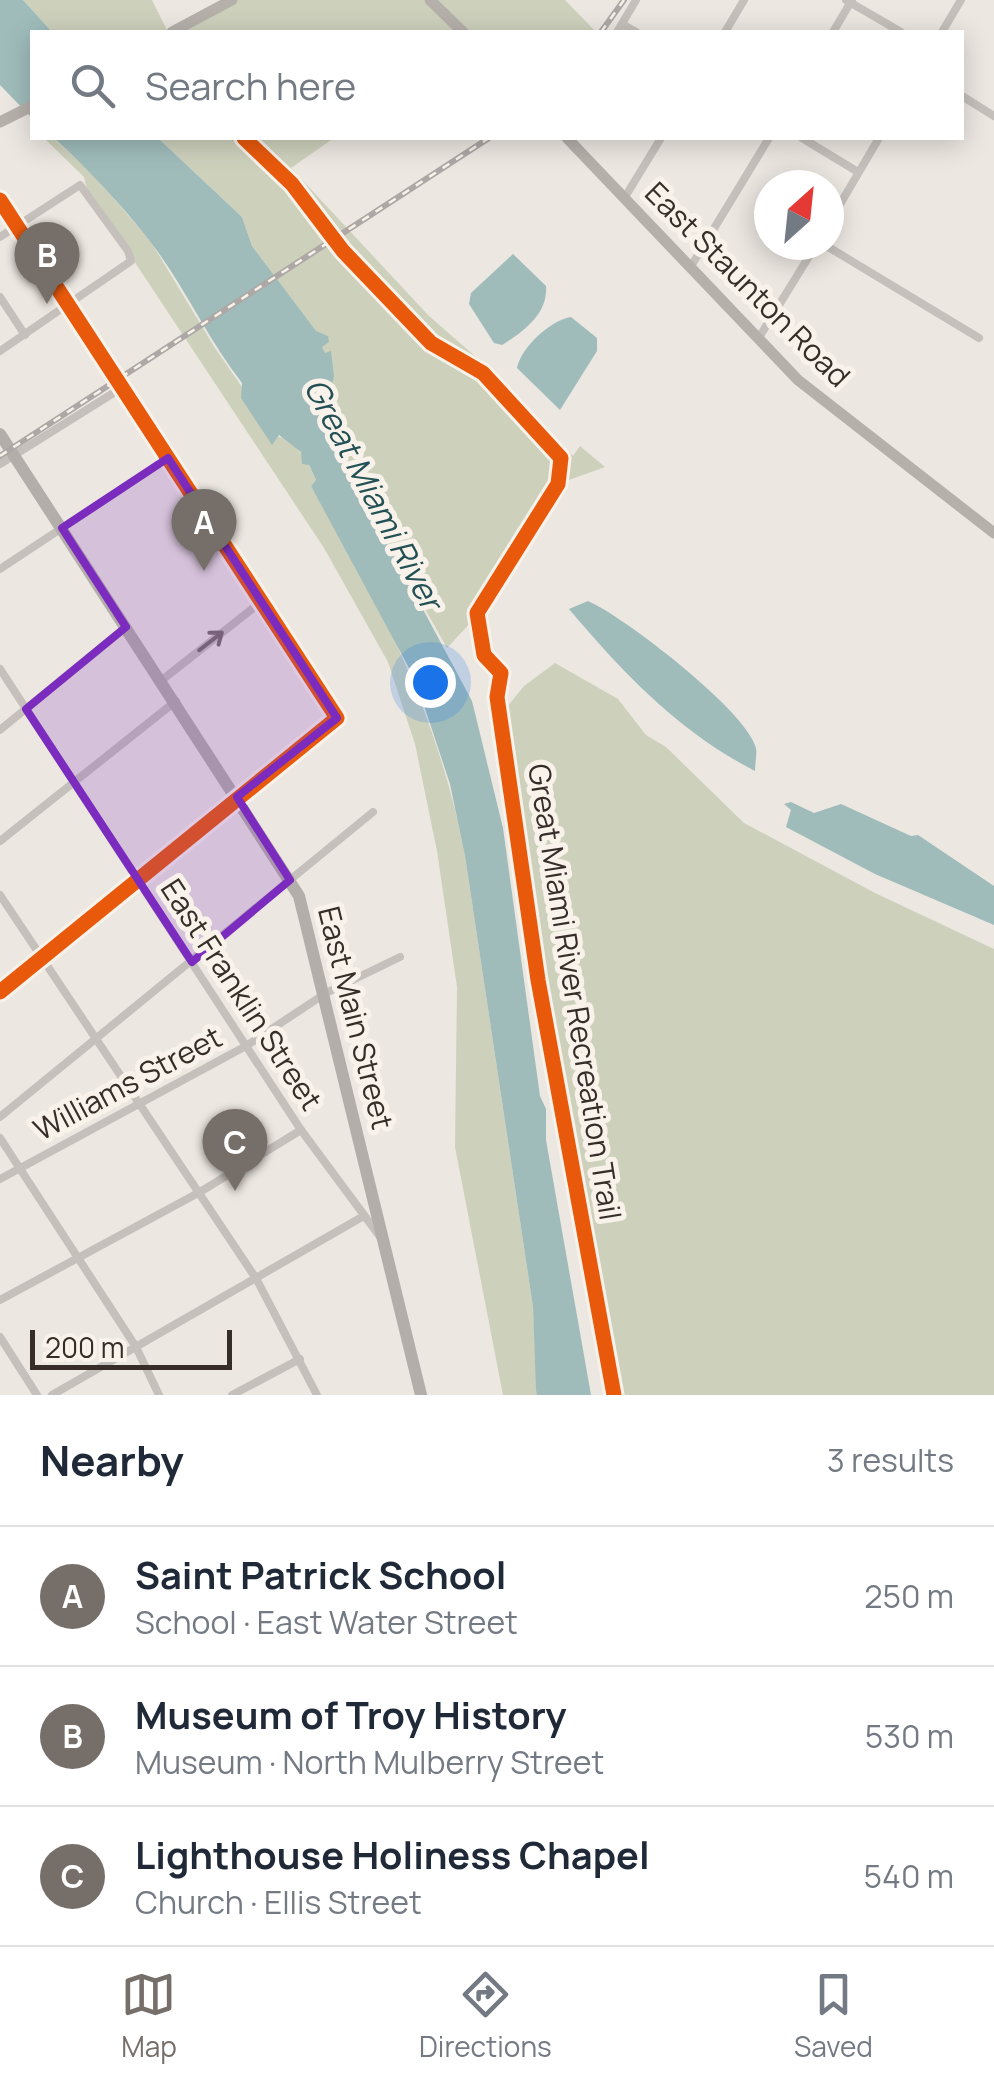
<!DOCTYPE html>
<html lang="en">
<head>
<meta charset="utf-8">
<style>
  :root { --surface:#fff; --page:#f6f6f7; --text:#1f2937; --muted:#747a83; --line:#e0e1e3; --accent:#766e69 }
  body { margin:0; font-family:Manrope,sans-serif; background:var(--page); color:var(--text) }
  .compass { position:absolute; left:754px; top:170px; width:90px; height:90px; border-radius:50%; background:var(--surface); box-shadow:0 5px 25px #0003; rotate:27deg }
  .scale { position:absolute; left:30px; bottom:25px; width:202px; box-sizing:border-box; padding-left:10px; border:5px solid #362d29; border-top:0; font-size:28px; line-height:35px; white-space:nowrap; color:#362d29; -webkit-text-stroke:8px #f8f2ea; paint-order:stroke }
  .you { position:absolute; left:430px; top:682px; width:35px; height:35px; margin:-25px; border:8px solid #fff; border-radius:50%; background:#1a73e8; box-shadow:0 0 0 15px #1a73e833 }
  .badge { display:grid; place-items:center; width:65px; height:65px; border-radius:50%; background:var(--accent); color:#fff; font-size:32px; font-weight:700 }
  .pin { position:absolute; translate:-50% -82px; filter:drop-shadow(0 2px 5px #0008) }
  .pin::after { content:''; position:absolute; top:52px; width:35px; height:30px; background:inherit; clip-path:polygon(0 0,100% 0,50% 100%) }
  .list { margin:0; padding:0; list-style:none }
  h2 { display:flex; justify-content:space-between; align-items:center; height:130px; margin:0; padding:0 40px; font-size:42px }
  h2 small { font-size:32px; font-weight:400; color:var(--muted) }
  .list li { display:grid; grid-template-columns:65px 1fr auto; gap:30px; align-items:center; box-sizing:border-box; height:140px; padding:0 40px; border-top:2px solid var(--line) }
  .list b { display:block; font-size:38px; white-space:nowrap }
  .list p { margin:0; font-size:32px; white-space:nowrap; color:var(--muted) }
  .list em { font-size:32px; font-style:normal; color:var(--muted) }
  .icon { flex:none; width:55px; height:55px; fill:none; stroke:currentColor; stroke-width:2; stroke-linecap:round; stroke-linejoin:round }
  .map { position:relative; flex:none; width:994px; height:1395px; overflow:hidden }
  .search { position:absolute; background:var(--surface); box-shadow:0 5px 25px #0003; left:30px; right:30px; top:30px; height:110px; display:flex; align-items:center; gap:25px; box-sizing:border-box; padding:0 35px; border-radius:0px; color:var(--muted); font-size:38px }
  .sheet { height:550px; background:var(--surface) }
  nav { display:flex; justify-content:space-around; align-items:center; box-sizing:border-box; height:140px; border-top:2px solid var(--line); background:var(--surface); font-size:28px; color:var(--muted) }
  nav a { display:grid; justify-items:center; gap:5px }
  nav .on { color:var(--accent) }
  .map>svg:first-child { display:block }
</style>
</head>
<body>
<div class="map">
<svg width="994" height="1395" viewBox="0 0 994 1395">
  <rect width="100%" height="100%" fill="#ece7e1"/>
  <g fill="#cdd1bc">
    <path d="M23,0H152L168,32H52Z"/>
    <path d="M232,0H565L596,32H172Z"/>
    <path d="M44,138H53L92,173L151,242L215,348L276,436C297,440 307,461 316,480L311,486C382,603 440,721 465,856L533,1307L537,1395H503L455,1147L457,987L437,851L415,744L388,662L324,548L87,190L84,177Z"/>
    <path d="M158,138H334L291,168L429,316L484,364L573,456L580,446L605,467L558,484L484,608L447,648L380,529L383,523L367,509L356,489L331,420L327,395L333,377L316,332L252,246L242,217Z"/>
    <path d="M555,663L618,699L646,735L666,747L744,823L875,893L994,949V1395H614L538,980L502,713L524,686Z"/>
  </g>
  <g fill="#9fbcbb">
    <path d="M0,0H23L52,32H32V118L0,85Z"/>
    <path d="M54,138H158L242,217L252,246L316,331L328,336L329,342L322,347L325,353L331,351L334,376L327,408L356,489L367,510L384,520L380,529L472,701L503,828L540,1096L546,1109V1140L591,1395H537L536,1390L533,1307L465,856L450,784L416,681L311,486L316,480L309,465L302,464L301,452L279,435L272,445L241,398L242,383C207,338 184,285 149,240C120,203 88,169 54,138Z"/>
    <path d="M513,254L546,286C548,314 524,331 502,345L494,343L469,304L471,293Z"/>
    <path d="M571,317L597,338V351L560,410L517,368C521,347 551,320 571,317Z"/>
    <path d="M588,601C623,616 747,711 756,748C757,754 755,764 755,771C679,732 623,673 569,609Z"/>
    <path d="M791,802L814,813L841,804L911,836L918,835L994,886V925L875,874L786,827L791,810L784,804Z"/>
  </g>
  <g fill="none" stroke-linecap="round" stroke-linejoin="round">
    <g stroke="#c5c0bb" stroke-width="8">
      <path d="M846,0L901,32"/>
      <path d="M622,24L636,32"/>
      <path d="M617,32L636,0"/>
      <path d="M725,32L744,0"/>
      <path d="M833,32L852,0"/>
      <path d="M942,32L961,0"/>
      <path d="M962,96L994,116"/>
      <path d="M802,138L858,172"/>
      <path d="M625,197L661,138"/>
      <path d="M0,200L337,718L0,992"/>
      <path d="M829,223L879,138"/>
      <path d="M0,237L80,185L128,251L131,261L0,351"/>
      <path d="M825,245L979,338"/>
      <path d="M690,268L769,138"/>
      <path d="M0,297L25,335"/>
      <path d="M758,339L816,245"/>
      <path d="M0,464L123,387"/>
      <path d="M0,569L168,458"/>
      <path d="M0,669L301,1130L381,1238"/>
      <path d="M162,680L261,602"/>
      <path d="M0,730L126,627"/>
      <path d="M0,841L176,701"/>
      <path d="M0,895L257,1280L317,1395"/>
      <path d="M0,1117L373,812"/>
      <path d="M0,1138L136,1347L159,1395"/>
      <path d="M0,1179L246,1046L326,993L400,957"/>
      <path d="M0,1300L200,1192L301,1130"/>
      <path d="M0,1337L37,1395"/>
      <path d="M52,1395L362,1217"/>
      <path d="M232,1395L300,1359"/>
    </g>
    <g stroke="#b6b0ab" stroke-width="11">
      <path d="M430,0L463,32"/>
      <path d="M172,32L232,0"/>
      <path d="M0,122L32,106"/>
      <path d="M567,138L798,380L994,533"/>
    </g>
    <path stroke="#b4aeaa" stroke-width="12" d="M0,434L299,896L421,1395"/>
    <g stroke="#ada8a5" stroke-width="6">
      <g id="rail">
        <path d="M601,32L624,0"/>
        <path d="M0,456L489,138"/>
      </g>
    </g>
    <use href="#rail" stroke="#f8f2ea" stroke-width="2.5" stroke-dasharray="8" stroke-linecap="butt"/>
    <g stroke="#f8f2ea" stroke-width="21">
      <g id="cycleway">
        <path d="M244,138L292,184L343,251L431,343L483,373L561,458L558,484L477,613L484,655L501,673L497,697L538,980L614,1395"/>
        <path d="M0,200L337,718L0,992"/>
      </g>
    </g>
    <use href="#cycleway" stroke="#e8590c" stroke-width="15"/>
  </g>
  <defs><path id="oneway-shaft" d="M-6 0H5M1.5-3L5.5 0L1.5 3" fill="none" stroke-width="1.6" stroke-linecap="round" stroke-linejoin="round" transform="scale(2.5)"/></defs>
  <use stroke="#766f6b" href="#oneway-shaft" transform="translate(211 641) rotate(-38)"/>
  <path fill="#7b2cbf" fill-opacity="0.2" stroke="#7b2cbf" stroke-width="8" stroke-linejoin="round" d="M168,458L337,718L237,797L290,880L192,962L26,709L126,627L62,528Z"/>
  <g text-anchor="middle" stroke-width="10" stroke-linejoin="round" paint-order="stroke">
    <g font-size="30" fill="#362d29" stroke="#f8f2ea">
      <text transform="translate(747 285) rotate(45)" y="10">East Staunton Road</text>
      <text transform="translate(574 992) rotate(81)" y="10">Great Miami River Recreation Trail</text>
      <text transform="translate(241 995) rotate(57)" y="10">East Franklin Street</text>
      <text transform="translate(355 1018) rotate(76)" y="10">East Main Street</text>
      <text transform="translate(128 1084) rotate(-28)" y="10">Williams Street</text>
    </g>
    <g font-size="32" font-style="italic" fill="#225054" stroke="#f8f2ea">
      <text transform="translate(373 494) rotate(62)" y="11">Great Miami River</text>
    </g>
  </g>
</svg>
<svg class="compass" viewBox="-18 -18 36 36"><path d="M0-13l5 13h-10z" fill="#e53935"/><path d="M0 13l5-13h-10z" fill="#747a83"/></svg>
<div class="scale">200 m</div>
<div class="you"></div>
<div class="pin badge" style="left:204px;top:571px">A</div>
<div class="pin badge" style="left:47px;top:304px">B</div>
<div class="pin badge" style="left:235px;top:1191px">C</div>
<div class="search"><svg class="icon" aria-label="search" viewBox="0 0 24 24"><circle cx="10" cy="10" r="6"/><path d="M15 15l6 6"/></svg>Search here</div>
</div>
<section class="sheet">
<h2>Nearby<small>3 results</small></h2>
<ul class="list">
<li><span class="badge">A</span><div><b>Saint Patrick School</b><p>School · East Water Street</p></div><em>250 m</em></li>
<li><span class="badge">B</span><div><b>Museum of Troy History</b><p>Museum · North Mulberry Street</p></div><em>530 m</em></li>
<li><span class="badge">C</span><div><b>Lighthouse Holiness Chapel</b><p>Church · Ellis Street</p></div><em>540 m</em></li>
</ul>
</section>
<nav>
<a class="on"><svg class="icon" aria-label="map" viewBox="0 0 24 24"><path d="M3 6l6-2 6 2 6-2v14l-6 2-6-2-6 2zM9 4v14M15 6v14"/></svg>Map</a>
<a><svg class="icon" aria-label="directions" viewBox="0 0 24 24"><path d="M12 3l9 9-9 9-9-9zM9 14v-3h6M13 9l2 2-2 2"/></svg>Directions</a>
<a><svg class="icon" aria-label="saved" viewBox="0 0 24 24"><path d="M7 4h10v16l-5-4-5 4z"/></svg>Saved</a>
</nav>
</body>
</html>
